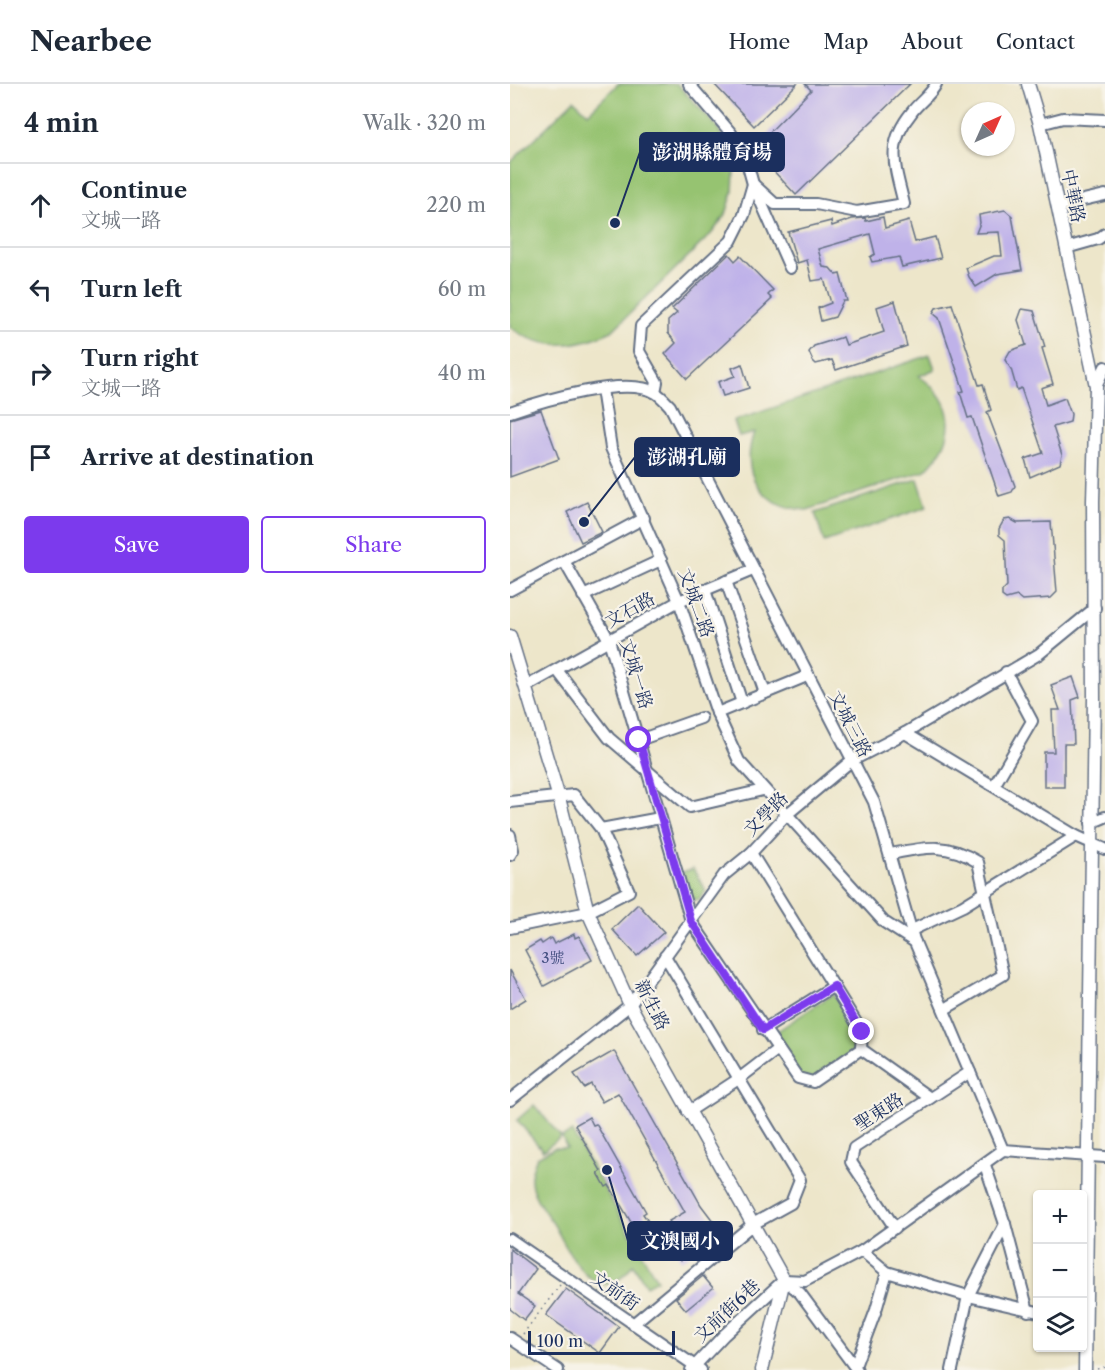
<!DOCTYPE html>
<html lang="en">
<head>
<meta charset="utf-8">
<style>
  :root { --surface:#fff; --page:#f2f2f3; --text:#1f2937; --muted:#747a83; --line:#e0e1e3; --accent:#7c3aed }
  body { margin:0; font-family:"Libre Caslon Text","Noto Serif TC",serif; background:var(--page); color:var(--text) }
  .controls { position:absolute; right:18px; bottom:18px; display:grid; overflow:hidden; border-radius:6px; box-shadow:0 2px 4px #0004 }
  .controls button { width:54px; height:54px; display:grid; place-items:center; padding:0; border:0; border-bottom:2px solid var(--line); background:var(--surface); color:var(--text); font:30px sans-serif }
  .compass { position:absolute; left:451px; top:18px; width:54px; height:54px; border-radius:50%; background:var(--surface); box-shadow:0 2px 4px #0004; rotate:45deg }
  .scale { position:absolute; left:18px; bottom:15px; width:147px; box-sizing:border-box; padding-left:6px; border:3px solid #1b2f5e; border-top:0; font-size:16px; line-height:21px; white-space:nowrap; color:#1b2f5e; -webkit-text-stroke:4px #f7f3e8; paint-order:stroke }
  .stop { position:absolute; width:18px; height:18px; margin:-14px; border:4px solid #7c3aed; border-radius:50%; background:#fff }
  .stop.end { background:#7c3aed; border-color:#fff; box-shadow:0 2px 6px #0008 }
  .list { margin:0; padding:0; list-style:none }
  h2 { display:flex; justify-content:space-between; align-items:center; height:78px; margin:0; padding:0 24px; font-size:26px }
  h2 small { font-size:20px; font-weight:400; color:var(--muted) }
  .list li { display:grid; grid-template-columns:39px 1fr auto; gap:18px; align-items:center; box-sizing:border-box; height:84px; padding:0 24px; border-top:2px solid var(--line) }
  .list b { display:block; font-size:22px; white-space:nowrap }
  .list p { margin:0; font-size:20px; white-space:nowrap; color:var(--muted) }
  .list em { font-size:20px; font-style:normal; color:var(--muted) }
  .actions { display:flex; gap:12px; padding:18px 24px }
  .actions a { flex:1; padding:14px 0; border:2px solid var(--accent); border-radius:6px; text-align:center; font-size:21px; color:var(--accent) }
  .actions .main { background:var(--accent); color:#fff }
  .icon { flex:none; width:33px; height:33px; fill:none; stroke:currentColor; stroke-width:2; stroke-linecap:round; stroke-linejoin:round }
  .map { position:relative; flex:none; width:595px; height:1286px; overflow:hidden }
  header { display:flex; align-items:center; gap:36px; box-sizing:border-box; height:84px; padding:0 30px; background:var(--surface); border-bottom:2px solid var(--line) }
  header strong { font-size:28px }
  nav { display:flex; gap:33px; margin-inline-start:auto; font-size:21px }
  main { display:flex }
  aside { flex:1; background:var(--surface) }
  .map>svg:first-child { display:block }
</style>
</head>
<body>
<header>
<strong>Nearbee</strong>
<nav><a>Home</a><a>Map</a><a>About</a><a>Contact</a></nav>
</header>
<main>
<aside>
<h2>4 min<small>Walk · 320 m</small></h2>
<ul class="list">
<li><svg class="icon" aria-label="ahead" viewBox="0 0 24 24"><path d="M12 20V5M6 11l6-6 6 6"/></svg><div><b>Continue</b><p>文城一路</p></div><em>220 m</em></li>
<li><svg class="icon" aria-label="left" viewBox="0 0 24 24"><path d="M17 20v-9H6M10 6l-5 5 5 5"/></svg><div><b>Turn left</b></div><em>60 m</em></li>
<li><svg class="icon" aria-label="right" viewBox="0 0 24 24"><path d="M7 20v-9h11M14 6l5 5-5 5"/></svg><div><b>Turn right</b><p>文城一路</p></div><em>40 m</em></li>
<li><svg class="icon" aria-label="arrive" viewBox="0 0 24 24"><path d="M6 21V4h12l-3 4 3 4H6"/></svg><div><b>Arrive at destination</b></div></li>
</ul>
<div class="actions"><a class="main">Save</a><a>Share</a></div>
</aside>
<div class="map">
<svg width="595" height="1286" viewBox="0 0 595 1286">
  <rect width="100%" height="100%" fill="#f7f3e8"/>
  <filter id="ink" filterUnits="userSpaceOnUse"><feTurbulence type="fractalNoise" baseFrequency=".0167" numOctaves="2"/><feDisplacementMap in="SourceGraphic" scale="12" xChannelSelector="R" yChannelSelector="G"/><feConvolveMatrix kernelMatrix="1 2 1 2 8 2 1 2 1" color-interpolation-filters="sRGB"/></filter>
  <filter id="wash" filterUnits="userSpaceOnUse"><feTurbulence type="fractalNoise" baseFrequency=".008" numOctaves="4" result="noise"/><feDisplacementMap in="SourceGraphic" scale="24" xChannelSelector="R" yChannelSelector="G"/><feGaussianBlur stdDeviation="1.35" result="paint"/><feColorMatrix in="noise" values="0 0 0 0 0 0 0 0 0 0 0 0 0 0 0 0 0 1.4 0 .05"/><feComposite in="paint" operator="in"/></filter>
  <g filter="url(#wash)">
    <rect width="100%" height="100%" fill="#ede6ca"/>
    <g fill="#96c371" stroke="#587968" stroke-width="1.5">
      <path d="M108,0H167L206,42L219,64L224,87L223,108L216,130L202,149L102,247C67,263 33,268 0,243V79L64,16L78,29Z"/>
      <path d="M420,271L425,285L409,292C448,319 448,356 414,387L297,426C252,423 229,392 244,348L229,352L224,337Z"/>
      <path d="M408,395L417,423L314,458L305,429Z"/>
      <path d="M183,785L196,807L189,816L181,815L171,789Z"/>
      <path d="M323,910L350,954L347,965L303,996L290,993L263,950Z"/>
      <path d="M24,1021L51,1053L33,1067L7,1036Z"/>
      <path d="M62,1048L147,1196L136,1202L123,1180C88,1232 60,1170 44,1141C36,1129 21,1111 21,1096C20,1088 24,1080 27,1073L44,1064H57L52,1053Z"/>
    </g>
    <g id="blocks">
      <g fill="#bfb2e9">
        <path d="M204,0H287L244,42Z"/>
        <path d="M295,0H400L286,111L243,65L301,6Z"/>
        <path d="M495,126L502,132L512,186L487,190L466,203L459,193L456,184L484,172H492L489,148L466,149L470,139L469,131Z"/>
        <path d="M373,133L375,144L399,137L405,158L425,153L431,174L392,183L389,173L362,178L360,173L365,170L360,150L308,165L313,183L320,184L326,191L330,190L337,217H333L325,233L311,237L308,224L321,219L314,195L302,197L297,176L287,179L278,148L321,137L322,142L342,135L355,134L356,137Z"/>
        <path d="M219,170L225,177L230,172L263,206L258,211L262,215L177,295L155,270L166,259L158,249V237L167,229L162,225Z"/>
        <path d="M385,217L397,262L326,286L322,276L306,280L303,277L299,268L304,262L333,253L336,261L374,248L367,223Z"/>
        <path d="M442,220L469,301L473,300L481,326L477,328L505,402L502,408L489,412L462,333L458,334L450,308L454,307L429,234L423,229L426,224Z"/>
        <path d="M512,225L524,227L535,263L532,264L543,300L531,304L536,321L555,314L561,330L560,338L543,343L552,371L550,380L520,393L515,375L533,369L511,304L507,306L501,285L495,276L500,267L516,261L508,236Z"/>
        <path d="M232,280L239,304L213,312L208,298L225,292L222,284Z"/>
        <path d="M31,326L49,375L0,393V335Z"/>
        <path d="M77,418L92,448L71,458L57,428Z"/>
        <path d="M500,435L507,439L541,438L547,508L541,514L512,516L507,512L496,515L492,512V507L497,502L495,456L489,451V445L494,436Z"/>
        <path d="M563,593L570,613L562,616L564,660H554V703H534V668H544L542,626H550L541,601Z"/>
        <path d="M128,820L154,848L127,872L102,845Z"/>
        <path d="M64,850L65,854L69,852L82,876L34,902L15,866L30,857L32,860L41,854L44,860Z"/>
        <path d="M0,886L16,915L0,925Z"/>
        <path d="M104,967L191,1121L213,1150L171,1176L163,1162L171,1156L159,1137L175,1128L108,1009L92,1018L81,1000L74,1004L64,990Z"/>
        <path d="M79,1033L83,1041L86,1040L136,1128L133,1130L138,1137L125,1145L99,1101L96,1103L88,1089L91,1087L65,1041Z"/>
        <path d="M0,1165L26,1185L8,1210L25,1222L14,1236L0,1225Z"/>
        <path d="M193,1192L203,1204L176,1226L166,1214Z"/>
        <path d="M56,1205L109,1243L90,1269L36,1231Z"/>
      </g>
    </g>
  </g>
  <g filter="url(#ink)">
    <use href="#blocks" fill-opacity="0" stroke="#646f84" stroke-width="1.5"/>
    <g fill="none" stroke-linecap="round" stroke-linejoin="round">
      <g stroke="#646f84" stroke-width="14">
        <g id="minor">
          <path d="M179,0L221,49L236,75L243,100L280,184"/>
          <path d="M530,40L553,34L595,36"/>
          <path d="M547,122L595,111"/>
          <path d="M556,164L588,155L595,150"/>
          <path d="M586,302L595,283"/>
          <path d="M92,305L101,364L169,517L207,629L229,677L374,838L405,858"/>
          <path d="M145,308L147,298L129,267L131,242L221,157L234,131L243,100L265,120H306L347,128L394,120C385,82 375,61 402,28C409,18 421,11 426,0"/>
          <path d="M0,328C31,317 117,291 146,309C151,312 156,318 160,322L364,718L404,856L493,1066L595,1073"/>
          <path d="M54,477L99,556L181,837L288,994L303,998L351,965L352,948L241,769"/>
          <path d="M216,497L255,609"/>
          <path d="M0,506L134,434"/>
          <path d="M195,506L232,619"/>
          <path d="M73,512L151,476"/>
          <path d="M47,586L99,654L180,723L253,706"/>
          <path d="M17,602L169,517L243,486"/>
          <path d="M207,629L297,592"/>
          <path d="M395,649L566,752L595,765"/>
          <path d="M129,656L191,634"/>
          <path d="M484,702L522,637L496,588"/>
          <path d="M0,718L64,711L91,745L119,807L78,828L0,844"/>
          <path d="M581,739L595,733"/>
          <path d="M91,745L150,734"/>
          <path d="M0,751L3,766L0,771"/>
          <path d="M381,770C416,763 436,758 468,778L493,891L435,925"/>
          <path d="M402,846L453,822L566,752"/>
          <path d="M253,946L324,902"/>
          <path d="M351,965L420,1014"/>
          <path d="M0,1016L120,921L214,791L241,769L275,732L341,677L395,649L529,570L585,524"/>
          <path d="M178,1028L230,994L268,965"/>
          <path d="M475,1081L495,1140L518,1227"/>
          <path d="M385,1144L341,1078L344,1064L460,988"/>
          <path d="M0,1155L191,1286"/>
          <path d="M352,1167L377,1188L458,1212L528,1228"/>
          <path d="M274,1196L295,1197L352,1167L493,1066"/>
          <path d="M275,1196L290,1209L347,1286"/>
          <path d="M123,1240L243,1140L281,1119L290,1096L155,872"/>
          <path d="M0,1254L48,1286"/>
          <path d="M345,1282L366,1226L377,1188"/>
          <path d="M181,1286L214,1251L274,1196"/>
          <path d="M442,1286L458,1212L495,1140"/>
        </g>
      </g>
      <g stroke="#646f84" stroke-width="15">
        <g id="major">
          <path d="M518,0L530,40L586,302L583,417L584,614L575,1286"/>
          <path d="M0,552L49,714L78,828L120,921L274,1196L252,1286"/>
        </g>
      </g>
      <g stroke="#646f84" stroke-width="1.5" stroke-dasharray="1.5 4.5" stroke-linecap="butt">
        <path d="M13,1250L50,1201"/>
        <path d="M587,1285L595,1283"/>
      </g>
      <use href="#minor" stroke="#fff" stroke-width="10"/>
      <use href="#major" stroke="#fff" stroke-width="12"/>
    </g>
  </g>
  <g fill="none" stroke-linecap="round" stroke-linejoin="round" filter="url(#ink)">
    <path stroke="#7c3aed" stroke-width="8" d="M129,656L181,837L253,946L324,902L352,948"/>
  </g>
  <g text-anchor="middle" stroke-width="4.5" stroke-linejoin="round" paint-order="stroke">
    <g font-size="15" fill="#445081">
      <text x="43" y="879">3號</text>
    </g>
    <g font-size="18" fill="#1b2f5e" stroke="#f7f3e8">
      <text transform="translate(563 112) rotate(78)" y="6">中華路</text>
      <text transform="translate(186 519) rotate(70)" y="6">文城二路</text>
      <text transform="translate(120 526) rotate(-29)" y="6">文石路</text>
      <text transform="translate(126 590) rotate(73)" y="6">文城一路</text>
      <text transform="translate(340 640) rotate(63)" y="6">文城三路</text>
      <text transform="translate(256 730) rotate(-45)" y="6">文學路</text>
      <text transform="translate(142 921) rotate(63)" y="6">新生路</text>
      <text transform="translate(369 1028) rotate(-33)" y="6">聖東路</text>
      <text transform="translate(105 1207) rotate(35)" y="6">文前街</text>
      <text transform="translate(217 1227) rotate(-43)" y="6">文前街6巷</text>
    </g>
  </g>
  <path fill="none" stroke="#1b2f5e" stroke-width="2" d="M105 139L130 68M74 438L125 373M97 1086L118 1157"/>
  <g fill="#1b2f5e" stroke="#f7f3e8" stroke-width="2">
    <circle cx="105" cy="139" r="6"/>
    <circle cx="74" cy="438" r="6"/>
    <circle cx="97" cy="1086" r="6"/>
  </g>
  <g fill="#1b2f5e" stroke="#1b2f5e" stroke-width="2">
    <rect x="130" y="49" width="144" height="38" rx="6"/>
    <rect x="125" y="354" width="104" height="38" rx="6"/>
    <rect x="118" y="1138" width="104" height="38" rx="6"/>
  </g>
  <g font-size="20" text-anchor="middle" font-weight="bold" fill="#fff">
    <text x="202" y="75">澎湖縣體育場</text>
    <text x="177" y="380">澎湖孔廟</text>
    <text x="170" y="1164">文澳國小</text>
  </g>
</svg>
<div class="controls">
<button>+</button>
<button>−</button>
<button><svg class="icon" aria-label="layers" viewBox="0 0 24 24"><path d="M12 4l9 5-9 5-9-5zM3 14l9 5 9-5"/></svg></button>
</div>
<svg class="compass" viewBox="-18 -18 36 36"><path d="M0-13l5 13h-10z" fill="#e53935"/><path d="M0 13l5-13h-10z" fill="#747a83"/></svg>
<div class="scale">100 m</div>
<div class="stop" style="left:129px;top:656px"></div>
<div class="stop end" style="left:352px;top:948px"></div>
</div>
</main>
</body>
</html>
